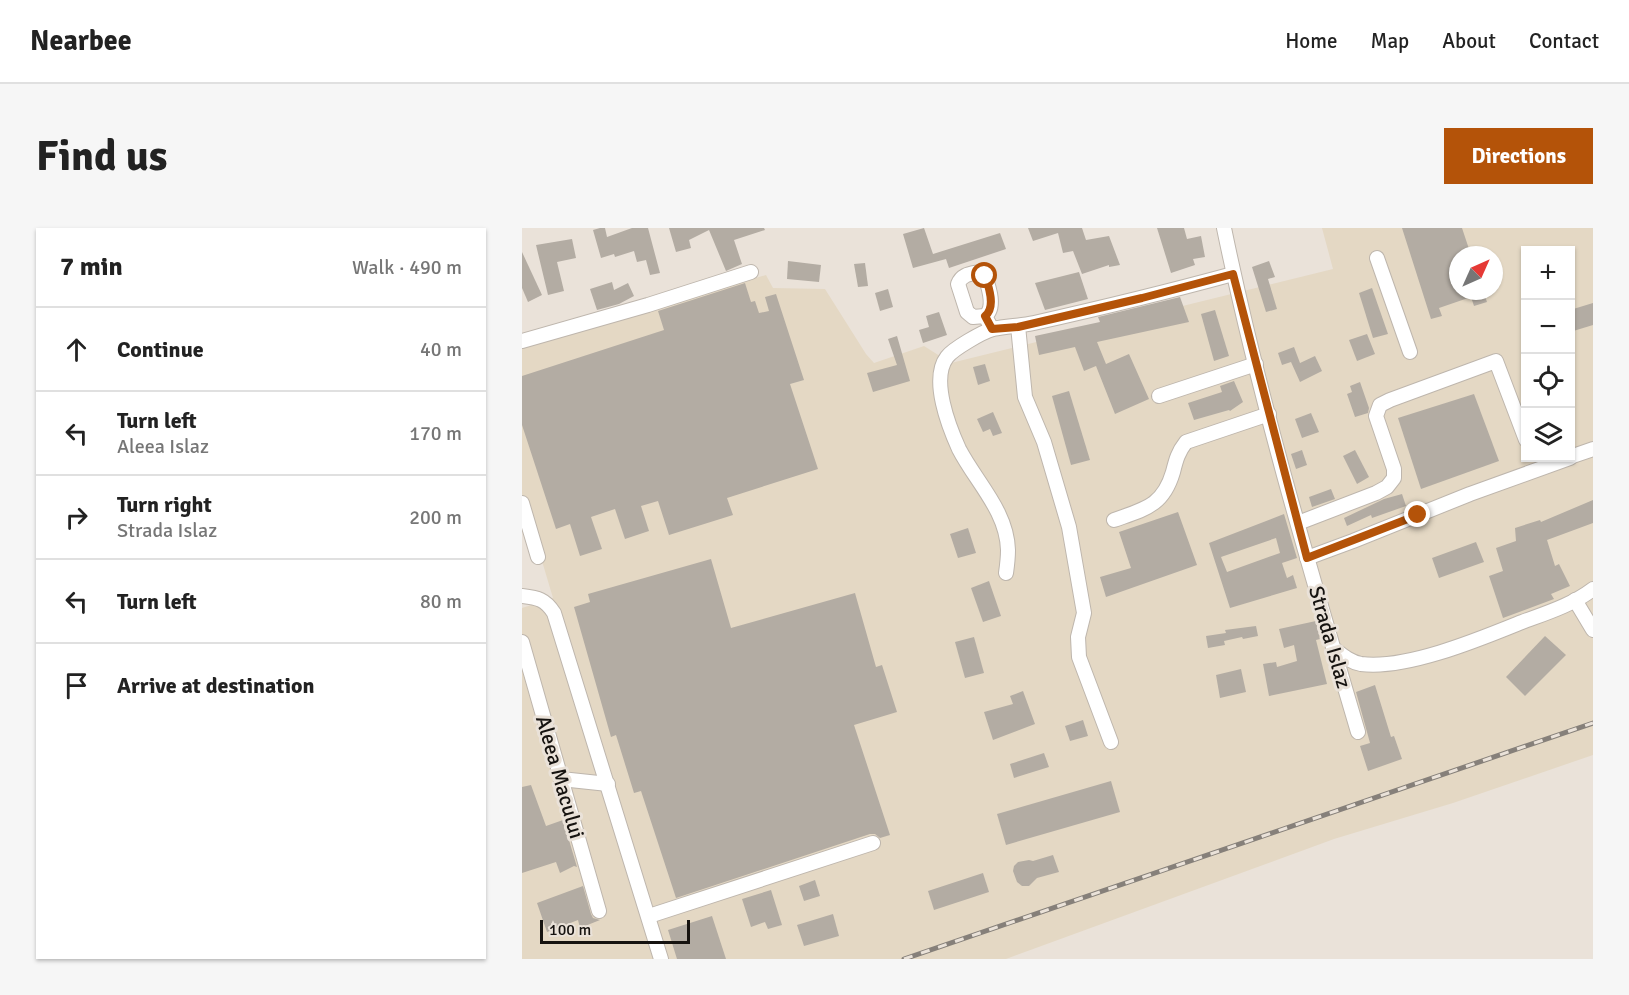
<!DOCTYPE html>
<html lang="en">
<head>
<meta charset="utf-8">
<style>
  :root { --surface:#fff; --page:#f6f6f6; --text:#222; --muted:#767676; --line:#e0e0e0; --accent:#b45309 }
  body { margin:0; font-family:Signika,sans-serif; background:var(--page); color:var(--text) }
  .controls { position:absolute; right:18px; top:18px; display:grid; overflow:hidden; border-radius:0px; box-shadow:0 2px 4px #0004 }
  .controls button { width:54px; height:54px; display:grid; place-items:center; padding:0; border:0; border-bottom:2px solid var(--line); background:var(--surface); color:var(--text); font:30px sans-serif }
  .compass { position:absolute; left:927px; top:18px; width:54px; height:54px; border-radius:50%; background:var(--surface); box-shadow:0 2px 4px #0004; rotate:45deg }
  .scale { position:absolute; left:18px; bottom:15px; width:150px; box-sizing:border-box; padding-left:6px; border:3px solid #161310; border-top:0; font-size:16px; line-height:21px; white-space:nowrap; color:#161310; -webkit-text-stroke:4px #eae2d9; paint-order:stroke }
  .stop { position:absolute; width:18px; height:18px; margin:-14px; border:4px solid #b45309; border-radius:50%; background:#fff }
  .stop.end { background:#b45309; border-color:#fff; box-shadow:0 2px 6px #0008 }
  .list { margin:0; padding:0; list-style:none }
  h2 { display:flex; justify-content:space-between; align-items:center; height:78px; margin:0; padding:0 24px; font-size:26px }
  h2 small { font-size:20px; font-weight:400; color:var(--muted) }
  .list li { display:grid; grid-template-columns:39px 1fr auto; gap:18px; align-items:center; box-sizing:border-box; height:84px; padding:0 24px; border-top:2px solid var(--line) }
  .list b { display:block; font-size:22px; white-space:nowrap }
  .list p { margin:0; font-size:20px; white-space:nowrap; color:var(--muted) }
  .list em { font-size:20px; font-style:normal; color:var(--muted) }
  .icon { flex:none; width:33px; height:33px; fill:none; stroke:currentColor; stroke-width:2; stroke-linecap:round; stroke-linejoin:round }
  .map { position:relative; flex:none; width:1071px; height:731px; overflow:hidden; border-radius:0px }
  header { display:flex; align-items:center; gap:36px; box-sizing:border-box; height:84px; padding:0 30px; background:var(--surface); border-bottom:2px solid var(--line) }
  header strong { font-size:28px }
  nav { display:flex; gap:33px; margin-inline-start:auto; font-size:21px }
  .intro { display:flex; align-items:center; justify-content:space-between; box-sizing:border-box; height:144px; padding:0 36px }
  h1 { margin:0; font-size:42px }
  .button { padding:15px 27px; border-radius:0px; background:var(--accent); color:#fff; font-size:21px; font-weight:700 }
  main { display:flex; gap:36px; padding:0 36px }
  aside { flex:1; background:var(--surface); border-radius:0px; box-shadow:0 2px 4px #0004 }
  .map>svg:first-child { display:block }
</style>
</head>
<body>
<header>
<strong>Nearbee</strong>
<nav><a>Home</a><a>Map</a><a>About</a><a>Contact</a></nav>
</header>
<div class="intro"><h1>Find us</h1><a class="button">Directions</a></div>
<main>
<aside>
<h2>7 min<small>Walk · 490 m</small></h2>
<ul class="list">
<li><svg class="icon" aria-label="ahead" viewBox="0 0 24 24"><path d="M12 20V5M6 11l6-6 6 6"/></svg><div><b>Continue</b></div><em>40 m</em></li>
<li><svg class="icon" aria-label="left" viewBox="0 0 24 24"><path d="M17 20v-9H6M10 6l-5 5 5 5"/></svg><div><b>Turn left</b><p>Aleea Islaz</p></div><em>170 m</em></li>
<li><svg class="icon" aria-label="right" viewBox="0 0 24 24"><path d="M7 20v-9h11M14 6l5 5-5 5"/></svg><div><b>Turn right</b><p>Strada Islaz</p></div><em>200 m</em></li>
<li><svg class="icon" aria-label="left" viewBox="0 0 24 24"><path d="M17 20v-9H6M10 6l-5 5 5 5"/></svg><div><b>Turn left</b></div><em>80 m</em></li>
<li><svg class="icon" aria-label="arrive" viewBox="0 0 24 24"><path d="M6 21V4h12l-3 4 3 4H6"/></svg><div><b>Arrive at destination</b></div></li>
</ul>
</aside>
<div class="map">
<svg width="1071" height="731" viewBox="0 0 1071 731">
  <rect width="100%" height="100%" fill="#eae2d9"/>
  <path fill="#e4d8c4" fill-rule="evenodd" d="M800,0H1071V527L931,575L812,611L484,731H0V380L31,370L0,266V119L244,47L251,60L303,61L344,126L352,135L402,118L429,135L811,41ZM1004,22H1048V230H1004ZM936,27H972V63H936Z"/>
  <g fill="#b3aca3" fill-rule="evenodd">
    <path d="M78,0H83L85,9L110,0H126L138,45L128,47L124,32L115,34L112,23L93,29L92,26L79,30L71,2Z"/>
    <path d="M147,0H242L243,2L212,12L220,36L204,43L187,2L167,12L169,20L154,24Z"/>
    <path d="M402,0L411,26L478,5L484,21L427,40L424,31L391,40L381,6Z"/>
    <path d="M506,0H560L564,12L587,8L598,37L587,39V37L560,46L551,23L541,25L536,5L511,13Z"/>
    <path d="M635,0H662L665,11L679,8L683,29L671,31L673,37L649,45Z"/>
    <path d="M880,0H940L949,27H936V63H964L962,65L965,74L952,78L949,69L917,80L920,88L909,91Z"/>
    <path d="M50,11L54,30L35,34L42,63L26,67L14,17Z"/>
    <path d="M0,24L20,67L6,74L0,60Z"/>
    <path d="M266,33L299,37L297,54L265,51Z"/>
    <path d="M747,33L753,49L746,51L755,81L744,84L730,39Z"/>
    <path d="M343,35L346,58L336,59L332,36Z"/>
    <path d="M557,44L566,71L523,82L513,55Z"/>
    <path d="M90,54L92,62L106,55L112,68L97,76L75,82L68,61Z"/>
    <path d="M223,55L229,74L233,73L237,85L247,83L243,69L254,66L282,152L268,156L296,241L205,270L211,287L147,307L136,273L119,278L127,303L103,311L93,281L69,289L80,321L58,328L48,296L34,301L0,197V148L142,102L136,83Z"/>
    <path d="M850,60L866,106L851,110L837,65Z"/>
    <path d="M366,61L371,79L358,83L353,65Z"/>
    <path d="M658,69L667,94L575,114L584,136L607,126L627,171L593,186L574,138L562,143L553,119L517,127L513,108L578,94L576,89Z"/>
    <path d="M1071,75V97L1048,104V82Z"/>
    <path d="M693,82L707,128L692,133L679,86Z"/>
    <path d="M417,84L425,107L401,115L397,102L407,99L404,88Z"/>
    <path d="M845,106L853,126L835,133L827,112Z"/>
    <path d="M375,108L388,153L351,164L345,145L375,137L366,111Z"/>
    <path d="M772,119L778,135L793,128L800,143L778,154L769,134L760,137L756,125Z"/>
    <path d="M463,136L468,153L456,157L451,139Z"/>
    <path d="M712,153L721,174L708,183L707,182L672,192L666,175L700,164L698,158Z"/>
    <path d="M838,154L847,180L846,185L833,189L825,166L830,164L828,158Z"/>
    <path d="M547,163L568,232L549,237L530,168Z"/>
    <path d="M952,166L977,233L899,261L876,190Z"/>
    <path d="M471,184L480,205L471,208L468,201L461,204L455,191Z"/>
    <path d="M789,185L797,204L780,210L773,191Z"/>
    <path d="M780,222L785,237L774,241L769,226Z"/>
    <path d="M833,222L847,249L835,256L821,228Z"/>
    <path d="M809,261L813,271L790,279L787,269Z"/>
    <path d="M880,266L884,278L850,290L849,287L825,298L822,290L862,271Z"/>
    <path d="M1071,272V295L1025,312L1033,338L1037,336L1048,358L1029,366L1032,371L981,390L967,348L981,343L974,320L994,313L993,300L1018,292L1019,294Z"/>
    <path d="M656,284L675,337L584,369L578,349L609,340L597,304Z"/>
    <path d="M762,286L775,330L760,335L765,350L771,347L775,360L708,380L687,315ZM754,310L758,325L705,344L699,329Z"/>
    <path d="M446,300L454,325L436,330L428,306Z"/>
    <path d="M954,314L962,334L917,350L910,330Z"/>
    <path d="M189,331L209,400L333,365L354,439L360,437L375,484L332,497L368,607L358,610L353,606H348L154,670L119,563L112,565L94,507L89,509L52,379L68,374L66,366Z"/>
    <path d="M467,353L479,388L461,394L449,360Z"/>
    <path d="M794,393L798,411L794,412L805,456L747,468L741,436L754,434L755,439L775,433L772,417L762,420L757,401Z"/>
    <path d="M734,398L736,408L721,411L720,409L702,413L703,417L686,420L684,408L704,405L703,402Z"/>
    <path d="M1023,408L1044,427L1003,468L984,449Z"/>
    <path d="M452,409L462,445L443,450L433,414Z"/>
    <path d="M719,441L724,464L698,470L694,447Z"/>
    <path d="M853,457L869,509L872,508L880,531L846,543L838,518L848,515L834,464Z"/>
    <path d="M501,463L513,496L471,512L462,484L491,476L488,468Z"/>
    <path d="M561,492L566,508L548,513L543,498Z"/>
    <path d="M522,525L527,539L492,550L488,536Z"/>
    <path d="M589,553L598,584L484,617L475,586Z"/>
    <path d="M9,557L24,598L41,592L55,639L52,638L38,645L34,634L0,645V559Z"/>
    <path d="M531,627L537,644L515,650L507,658H500L495,654L491,643L492,638L496,634L507,632L511,633Z"/>
    <path d="M461,645L467,664L412,682L406,663Z"/>
    <path d="M293,652L298,668L282,673L277,658Z"/>
    <path d="M61,658L69,686L71,690L78,692L58,700L56,692L25,704L15,675Z"/>
    <path d="M249,662L260,697L246,701L243,694L229,699L220,671Z"/>
    <path d="M311,686L317,708L282,718L275,697Z"/>
    <path d="M190,688L204,731H155L146,702Z"/>
  </g>
  <g fill="none" stroke-linecap="round" stroke-linejoin="round">
    <g stroke="#beb6ad" stroke-width="16">
      <g id="minor">
        <path d="M702,0C737,170 787,338 836,504"/>
        <path d="M855,30L888,124"/>
        <path d="M463,88L451,89L445,84L436,56C440,46 448,46 458,44L463,48C467,60 474,80 463,88L470,101"/>
        <path d="M496,98L503,169L522,214L547,299L562,385L556,409L557,429L589,514"/>
        <path d="M0,113L126,77L229,44"/>
        <path d="M637,168L734,136"/>
        <path d="M1048,229L1071,221"/>
        <path d="M0,275L16,329"/>
        <path d="M592,292C623,281 641,278 651,244C654,232 656,224 664,214L747,186"/>
        <path d="M776,295L854,265L865,259L872,250V241L854,188L858,177L868,172L974,133L1004,212"/>
        <path d="M785,330L831,313L948,266L1048,230"/>
        <path d="M484,345C485,338 486,330 486,322C485,283 454,254 437,221C427,199 408,151 425,129C431,121 460,104 471,101C484,98 498,98 512,95C579,80 645,64 711,46"/>
        <path d="M0,368C16,370 23,371 32,385L139,731"/>
        <path d="M1053,372L1071,402"/>
        <path d="M0,414L77,683"/>
        <path d="M811,420C820,427 828,434 839,436C884,442 958,411 1000,394C1024,385 1050,377 1071,361"/>
        <path d="M39,551L86,556"/>
        <path d="M127,688L351,615"/>
      </g>
    </g>
    <use href="#minor" stroke="#fff" stroke-width="14"/>
    <g stroke="#86807a" stroke-width="5">
      <path id="rail" d="M382,731L1071,495"/>
    </g>
    <use href="#rail" stroke="#eae2d9" stroke-width="3" stroke-dasharray="9" stroke-linecap="butt"/>
  </g>
  <g fill="none" stroke-linecap="round" stroke-linejoin="round">
    <path stroke="#b45309" stroke-width="8" d="M463,48C467,59 474,80 463,88L470,101L496,99L620,70L711,46L785,330L896,287"/>
  </g>
  <g text-anchor="middle" stroke-width="6" stroke-linejoin="round" paint-order="stroke">
    <g font-size="21" fill="#161310" stroke="#eae2d9">
      <text transform="translate(808 409) rotate(74)" y="7">Strada Islaz</text>
      <text transform="translate(38 549) rotate(74)" y="7">Aleea Macului</text>
    </g>
  </g>
</svg>
<div class="controls">
<button>+</button>
<button>−</button>
<button><svg class="icon" aria-label="locate" viewBox="0 0 24 24"><circle cx="12" cy="12" r="6"/><path d="M12 2v4M12 18v4M2 12h4M18 12h4"/></svg></button>
<button><svg class="icon" aria-label="layers" viewBox="0 0 24 24"><path d="M12 4l9 5-9 5-9-5zM3 14l9 5 9-5"/></svg></button>
</div>
<svg class="compass" viewBox="-18 -18 36 36"><path d="M0-13l5 13h-10z" fill="#e53935"/><path d="M0 13l5-13h-10z" fill="#767676"/></svg>
<div class="scale">100 m</div>
<div class="stop" style="left:463px;top:48px"></div>
<div class="stop end" style="left:896px;top:287px"></div>
</div>
</main>
</body>
</html>
